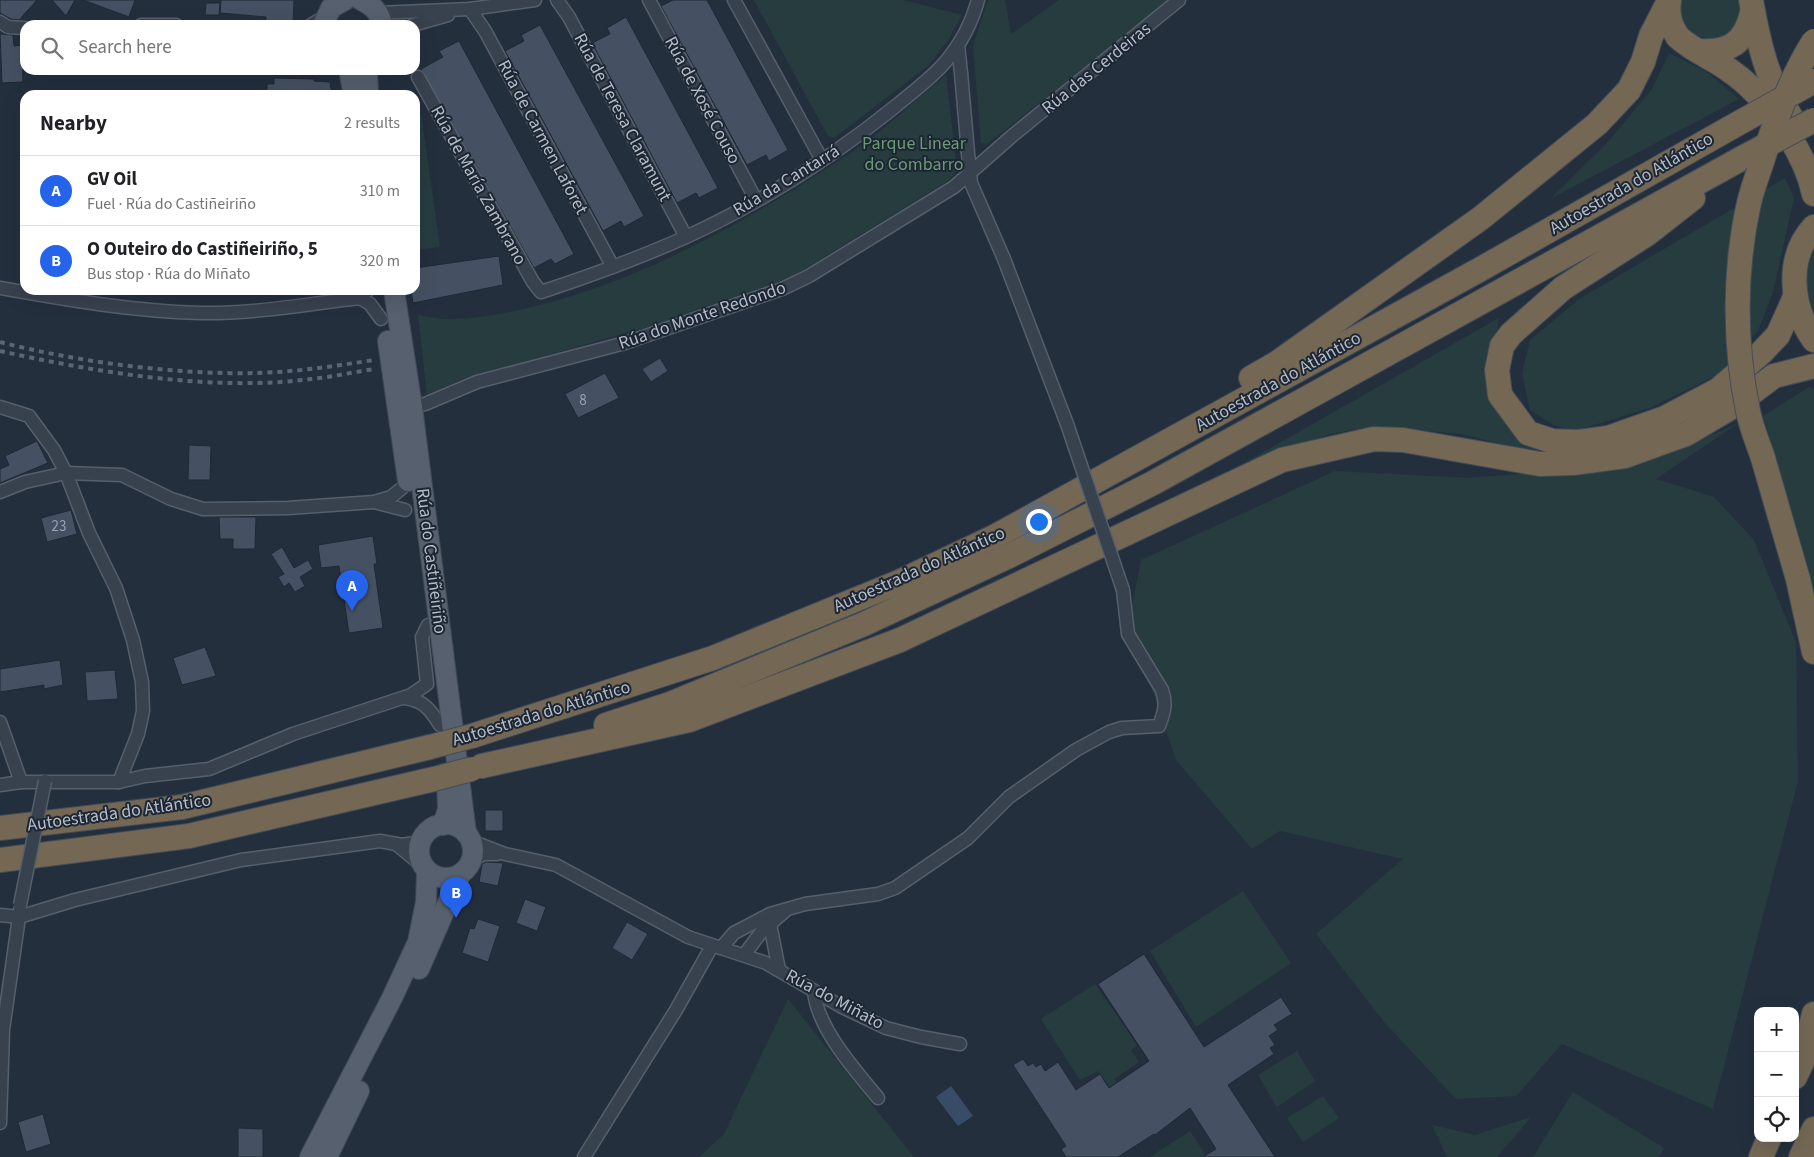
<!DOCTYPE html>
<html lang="en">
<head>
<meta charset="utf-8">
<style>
  :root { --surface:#fff; --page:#f6f6f6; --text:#202124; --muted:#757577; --line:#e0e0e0; --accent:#2563eb }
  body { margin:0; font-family:"Source Sans 3",sans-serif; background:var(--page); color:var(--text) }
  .controls { position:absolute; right:15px; bottom:15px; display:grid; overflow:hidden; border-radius:10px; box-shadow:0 5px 20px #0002 }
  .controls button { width:45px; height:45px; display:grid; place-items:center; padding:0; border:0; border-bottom:1px solid var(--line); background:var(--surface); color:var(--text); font:25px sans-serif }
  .you { position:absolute; left:1038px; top:521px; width:18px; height:18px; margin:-12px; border:4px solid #fff; border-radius:50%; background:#1a73e8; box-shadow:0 0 0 8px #1a73e833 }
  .badge { display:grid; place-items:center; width:32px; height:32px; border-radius:50%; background:var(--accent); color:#fff; font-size:16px; font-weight:700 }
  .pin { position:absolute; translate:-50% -41px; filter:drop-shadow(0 1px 2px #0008) }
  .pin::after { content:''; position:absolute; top:26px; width:18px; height:15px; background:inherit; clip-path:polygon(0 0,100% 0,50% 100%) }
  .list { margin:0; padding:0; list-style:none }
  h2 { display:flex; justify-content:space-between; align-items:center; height:65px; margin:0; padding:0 20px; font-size:21px }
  h2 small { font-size:16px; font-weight:400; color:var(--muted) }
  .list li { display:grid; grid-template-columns:32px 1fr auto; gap:15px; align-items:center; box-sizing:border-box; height:70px; padding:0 20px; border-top:1px solid var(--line) }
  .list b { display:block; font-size:19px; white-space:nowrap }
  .list p { margin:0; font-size:16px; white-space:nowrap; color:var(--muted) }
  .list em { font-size:16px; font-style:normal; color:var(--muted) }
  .icon { flex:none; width:28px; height:28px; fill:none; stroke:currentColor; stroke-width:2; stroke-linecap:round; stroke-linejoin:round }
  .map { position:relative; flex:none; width:1814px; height:1157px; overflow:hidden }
  .search { position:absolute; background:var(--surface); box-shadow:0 5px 20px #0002; left:20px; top:20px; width:400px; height:55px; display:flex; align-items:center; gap:12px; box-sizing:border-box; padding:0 18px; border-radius:15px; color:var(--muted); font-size:19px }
  .panel { position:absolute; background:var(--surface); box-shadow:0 5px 20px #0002; left:20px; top:90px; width:400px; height:205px; border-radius:15px }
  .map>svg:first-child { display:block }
</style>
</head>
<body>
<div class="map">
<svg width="1814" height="1157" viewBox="0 0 1814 1157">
  <rect width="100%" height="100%" fill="#242f3e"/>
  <g fill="#263c3f">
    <path d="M754,0H903L962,15L949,39L928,66L834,138L828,136Z"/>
    <path d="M988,0H1005L1011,34L1059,0H1171L987,144L981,143L973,46Z"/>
    <path d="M1680,0H1742L1744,17L1726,40C1695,40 1682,33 1680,0Z"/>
    <path d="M1669,53L1707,72L1739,99L1550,199L1608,142L1652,89Z"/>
    <path d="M946,75L957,170L949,180L784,282L683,317L463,379L427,395L418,315C430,317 444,320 456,319C592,310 737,229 849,154C883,132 914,101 946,75Z"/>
    <path d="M421,113L440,247L415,250V114Z"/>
    <path d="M1785,178L1794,198L1773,292L1758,331L1730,359L1721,373L1650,408L1578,430L1555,426L1530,410L1522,373L1530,340L1579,299Z"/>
    <path d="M1814,251V321C1806,300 1801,273 1814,251Z"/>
    <path d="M1499,318C1487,390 1477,411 1545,455L1461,434L1376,426L1331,434L1244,463Z"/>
    <path d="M1809,387L1814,389V593L1808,565L1763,416Z"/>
    <path d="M1737,424L1656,479L1714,497L1754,540L1796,642L1798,781L1713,1109L1562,1044L1516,1096L1456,1099L1385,1023L1316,934L1403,859L1280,831L1252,849L1176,760L1129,622L1141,560L1335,471L1468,478L1640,465Z"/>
    <path d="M1243,891L1291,963L1196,1027L1150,951Z"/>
    <path d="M1095,984L1137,1045L1131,1050L1139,1062L1114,1079L1124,1092L1118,1099L1098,1071L1080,1080L1041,1019Z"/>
    <path d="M788,999L914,1157H699L724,1134Z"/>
    <path d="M1297,1051L1315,1081L1277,1107L1258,1075Z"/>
    <path d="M1573,1092L1664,1148L1659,1157H1533Z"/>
    <path d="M1323,1096L1339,1118L1303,1142L1287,1118Z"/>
    <path d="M1531,1117L1497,1157H1447L1432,1125L1475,1135Z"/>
    <path d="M1190,1131L1207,1157H1150Z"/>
  </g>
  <path fill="#394c67" d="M951,1086L973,1116L958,1126L936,1097Z"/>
  <g fill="#455162" stroke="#1f2835">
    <path d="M0,0H37L19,20L11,19L0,13Z"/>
    <path d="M52,0H75L66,16Z"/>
    <path d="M83,0H135L129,17Z"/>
    <path d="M221,0H294L293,25H266V17L220,13Z"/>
    <path d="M673,0H707L788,150L769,161L766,155L747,165L661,6Z"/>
    <path d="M206,3H220L219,15H205Z"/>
    <path d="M626,17L718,188L699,198L696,193L677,203L592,43L610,34L607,28Z"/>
    <path d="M540,25L644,216L624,227L621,221L603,231L505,51L524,41L521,35Z"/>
    <path d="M0,34L13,35L14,46L22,45L23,82L2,83Z"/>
    <path d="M459,41L574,254L555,264L551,259L534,268L421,69L443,57L439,51Z"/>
    <path d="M274,78L314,79V81L330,82L332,95H267V84H274Z"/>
    <path d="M499,256L503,285L413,303L411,290H415V268Z"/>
    <path d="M660,358L668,371L651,382L642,369Z"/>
    <path d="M605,373L619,398L578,418L565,394Z"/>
    <path d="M37,441L48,463L0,483V469L9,465L5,456Z"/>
    <path d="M189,445L211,446L210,480H188Z"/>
    <path d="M71,510L77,534L47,542L41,518Z"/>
    <path d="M219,517H256L255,549H233V539H220Z"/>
    <path d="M373,536L377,564H374L383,628L349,633L339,566L321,568L318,545Z"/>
    <path d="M282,547L294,568L308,560L313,569L300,577L305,586L295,592L289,583L284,587L278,577L284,574L271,554Z"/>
    <path d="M205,647L216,676L182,685L173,658Z"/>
    <path d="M60,660L63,685L44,689V685L0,692V669Z"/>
    <path d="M115,670L118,699L87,701L85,672Z"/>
    <rect x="485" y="810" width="18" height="21"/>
    <path d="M486,862L503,863L498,886L479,882L482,864Z"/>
    <path d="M525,899L546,907L537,931L516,923Z"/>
    <path d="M478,919L500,926L488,962L462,953L470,928L474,929Z"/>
    <path d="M627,922L648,934L632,960L612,948Z"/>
    <path d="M1144,954L1204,1047L1281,997L1292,1014L1274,1025L1278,1030L1269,1036L1275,1045L1270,1048L1274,1054L1228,1085L1275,1157H1203L1216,1149L1190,1108L1155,1135L1154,1134L1118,1157H1066L1061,1149L1066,1146L1013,1065L1023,1059L1028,1066L1033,1063L1036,1067L1041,1064L1045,1071L1058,1062L1076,1090L1100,1074L1109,1088L1149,1061L1098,984Z"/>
    <path d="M43,1114L51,1144L26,1152L18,1122Z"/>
    <path d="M238,1128L263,1129V1157H238Z"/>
  </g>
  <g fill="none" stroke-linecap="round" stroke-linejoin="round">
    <g stroke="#565f6c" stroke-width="15">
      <g id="street">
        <path d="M557,0L569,17L686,237"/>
        <path d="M649,0L756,200"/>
        <path d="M734,0L822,160"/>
        <path d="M470,9L485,31L613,267"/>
        <path d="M378,13L470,9L535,0"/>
        <path d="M0,22L8,27L25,28"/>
        <path d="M141,25H176"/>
        <path d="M311,25L326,16"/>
        <path d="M413,25L448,15"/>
        <path d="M958,45L961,73"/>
        <path d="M418,77L533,282L541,292C590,276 639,258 686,237C760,203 833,157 897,105C914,91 933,77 947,60C962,42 972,22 978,0"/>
        <path d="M968,153L971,183L1004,259L1067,424"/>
        <path d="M0,288C67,300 132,311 200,313C254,314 307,304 360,298L368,290"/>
        <path d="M360,298L370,304L381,319"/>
        <path d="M0,407L29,416L54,450L66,473L89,533L116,588L133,640L142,682L143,711L138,734L119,782"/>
        <path d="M412,407L425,404L477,382L625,343L782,289L809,276L954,187L1012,136L1179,0"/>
        <path d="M0,492L25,482L66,473L122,475L171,499L203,509L288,508L374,502L391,497L402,488"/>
        <path d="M374,502L405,510"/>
        <path d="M404,698C423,700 430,709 440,725"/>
        <path d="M0,722L21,782H119L145,776L209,769L293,734L411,695L427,684L422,637L428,625"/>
        <path d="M0,785L21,782"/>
        <path d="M471,841L505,854L556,865L688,937L766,963L842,1007L886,1028L921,1037L960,1044"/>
        <path d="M396,844L424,867"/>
        <path d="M472,860L484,854H497"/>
        <path d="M0,915L19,917L75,900L241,860L380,841L402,845L421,842"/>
        <path d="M770,924L779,970"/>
        <path d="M721,948L734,933L770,914L805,904L878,894L895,888L968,838L1009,797L1076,750L1109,732L1122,728L1159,726C1164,713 1167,704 1162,690L1128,634L1123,590"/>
        <path d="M744,955L762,931L785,911"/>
        <path d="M814,991C817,1028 855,1070 878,1098"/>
        <path d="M0,1123L3,1030L20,910"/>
        <path d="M584,1157L676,1010L712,946"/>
      </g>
    </g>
    <g stroke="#414a57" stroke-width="22">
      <g id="primary">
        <path d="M361,0C373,6 380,12 382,25"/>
        <path d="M323,25L331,8L345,0"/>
        <path d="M349,70L354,95"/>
        <path d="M367,70L368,95"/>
        <path d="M394,290L412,407L466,833"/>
        <path d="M388,341L408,481"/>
        <circle cx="446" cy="851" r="27"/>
        <path d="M443,825L448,809L447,780"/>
        <path d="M419,969L460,875"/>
        <path d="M310,1157L392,998L418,942L426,902L427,871"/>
        <path d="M327,1157L359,1091"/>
      </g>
    </g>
    <g stroke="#434c59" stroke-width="26">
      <g id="highway">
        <path d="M1669,0C1667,15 1670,25 1678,37C1693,51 1713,58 1729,70C1766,95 1805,151 1814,194"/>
        <path d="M1751,0C1758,40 1767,82 1791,117"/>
        <path d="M1699,51C1729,53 1745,43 1752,13"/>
        <path d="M1693,198L1647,234L1563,288L1511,334L1502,346L1497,370L1500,395L1528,433L1552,441L1579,442L1608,438L1665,418L1718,390L1761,353L1778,335L1795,297"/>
        <path d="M1814,227C1785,258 1791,308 1814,340"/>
        <path d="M1251,378L1277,363L1481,218L1597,124L1629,90L1643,62L1651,36L1669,1"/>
        <path d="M1763,458L1798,579L1814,652"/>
        <path d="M606,725L670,704L864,624L1009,556L1153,483L1746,156"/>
        <path d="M472,736L713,658L899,582L996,536L1479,270L1730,128"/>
        <path d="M482,766L689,720L900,640L1282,460L1374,439L1403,440L1540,464L1573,463L1625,456L1686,434L1735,405L1774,376L1814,366"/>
        <path d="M0,828L182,807L430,747"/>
        <path d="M0,860L189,836L434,779"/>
        <path d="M1795,1077L1802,1062L1814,1014"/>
        <path d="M1761,1157L1769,1138"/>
        <path d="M1801,1157L1814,1129"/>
      </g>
    </g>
    <use href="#street" stroke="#38414e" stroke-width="12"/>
    <use href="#primary" stroke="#56606e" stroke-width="20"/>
    <use href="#highway" stroke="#746855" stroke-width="24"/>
    <g stroke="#5a6575" stroke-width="4" stroke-dasharray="5 5" stroke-linecap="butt">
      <path d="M0,342C77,362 177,375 257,373C296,372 335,366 374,360"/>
      <path d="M0,351C95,372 213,392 311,379C332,377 353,372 375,369"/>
    </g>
    <g stroke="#565f6c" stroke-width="15" stroke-linecap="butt">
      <g id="street-bridge">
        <path d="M961,73L968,153"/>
        <path d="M1067,424L1123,590"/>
        <path d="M20,905L45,781"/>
      </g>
    </g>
    <g stroke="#434c59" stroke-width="26" stroke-linecap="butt">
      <g id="highway-bridge">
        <path d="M1730,128L1814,81"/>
        <path d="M1746,156L1814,120"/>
        <path d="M1763,458C1758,443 1751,427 1748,411C1734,344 1734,270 1749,203C1753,186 1760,169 1765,152C1778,114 1792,76 1814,41"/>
        <path d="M430,747L472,736"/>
        <path d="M434,779L472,769"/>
      </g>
    </g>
    <use href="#street-bridge" stroke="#38414e" stroke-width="12"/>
    <use href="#highway-bridge" stroke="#746855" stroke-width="24"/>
  </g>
  <g text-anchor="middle" stroke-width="4" stroke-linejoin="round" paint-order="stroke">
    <g font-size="15" fill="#98a1af">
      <text x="583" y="405">8</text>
      <text x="59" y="531">23</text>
    </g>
    <g font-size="18" fill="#b4bcc9" stroke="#1d2633">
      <text transform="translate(1096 68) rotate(-39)" y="6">Rúa das Cerdeiras</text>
      <text transform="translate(703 100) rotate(62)" y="6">Rúa de Xosé Couso</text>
      <text transform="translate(623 117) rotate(62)" y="6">Rúa de Teresa Claramunt</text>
      <text transform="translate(543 137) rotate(62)" y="6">Rúa de Carmen Laforet</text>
      <text transform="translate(786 180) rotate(-31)" y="6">Rúa da Cantarrá</text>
      <text transform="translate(1631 183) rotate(-30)" y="6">Autoestrada do Atlántico</text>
      <text transform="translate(479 185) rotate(61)" y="6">Rúa de María Zambrano</text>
      <text transform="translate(702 315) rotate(-19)" y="6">Rúa do Monte Redondo</text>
      <text transform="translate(1278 381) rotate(-29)" y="6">Autoestrada do Atlántico</text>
      <text transform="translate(432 561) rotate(83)" y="6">Rúa do Castiñeiriño</text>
      <text transform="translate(919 569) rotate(-24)" y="6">Autoestrada do Atlántico</text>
      <text transform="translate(541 713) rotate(-17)" y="6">Autoestrada do Atlántico</text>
      <text transform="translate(119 812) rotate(-8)" y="6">Autoestrada do Atlántico</text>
      <text transform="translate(835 999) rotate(28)" y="6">Rúa do Miñato</text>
    </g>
    <g font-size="18" fill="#6b9a76" stroke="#1d2633">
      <text x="914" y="149">Parque Linear<tspan x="914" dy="21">do Combarro</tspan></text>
    </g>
  </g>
</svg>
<div class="controls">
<button>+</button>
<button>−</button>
<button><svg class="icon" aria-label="locate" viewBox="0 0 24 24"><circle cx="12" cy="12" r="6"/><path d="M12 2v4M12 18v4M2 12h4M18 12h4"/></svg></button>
</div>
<div class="you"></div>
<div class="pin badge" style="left:352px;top:611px">A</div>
<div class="pin badge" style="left:456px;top:918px">B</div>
<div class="search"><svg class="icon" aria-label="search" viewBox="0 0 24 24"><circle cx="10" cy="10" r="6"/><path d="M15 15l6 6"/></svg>Search here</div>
<section class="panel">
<h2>Nearby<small>2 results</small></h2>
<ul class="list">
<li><span class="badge">A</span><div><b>GV Oil</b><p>Fuel · Rúa do Castiñeiriño</p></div><em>310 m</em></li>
<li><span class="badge">B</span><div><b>O Outeiro do Castiñeiriño, 5</b><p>Bus stop · Rúa do Miñato</p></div><em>320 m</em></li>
</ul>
</section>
</div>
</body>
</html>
